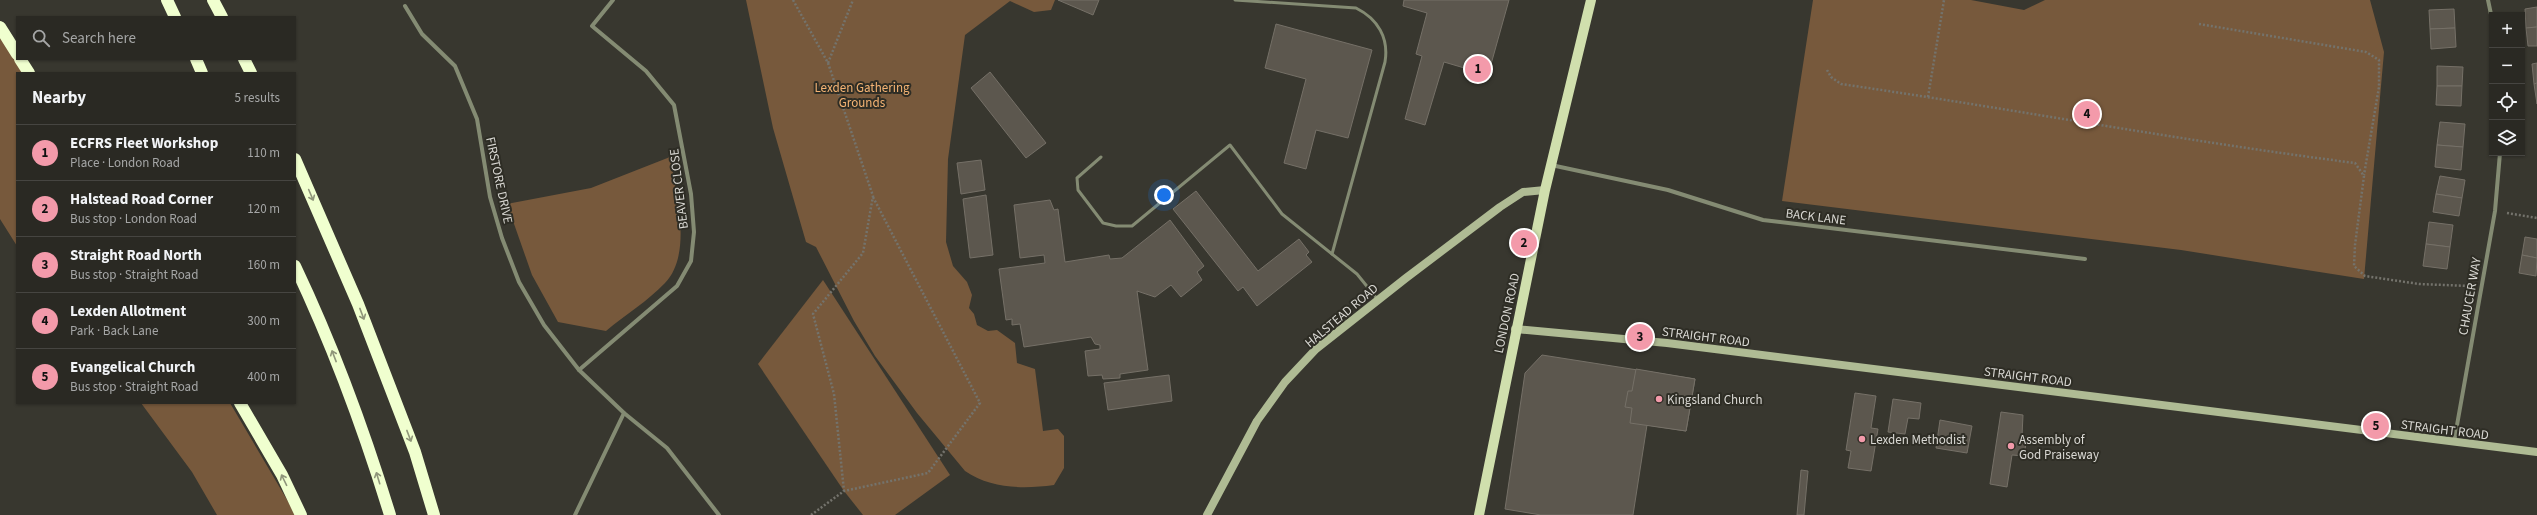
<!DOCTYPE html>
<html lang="en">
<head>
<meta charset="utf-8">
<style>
  :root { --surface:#2a2923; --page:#363530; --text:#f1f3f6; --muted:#a5a6a6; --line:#464541; --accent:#f39aaa }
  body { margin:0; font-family:"Source Sans 3",sans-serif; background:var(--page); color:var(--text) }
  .controls { position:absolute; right:12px; top:12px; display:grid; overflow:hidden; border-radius:0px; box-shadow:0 1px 3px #0004 }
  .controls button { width:36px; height:36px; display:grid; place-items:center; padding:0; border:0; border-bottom:1px solid var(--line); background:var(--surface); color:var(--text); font:20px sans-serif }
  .you { position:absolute; left:1164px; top:195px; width:14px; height:14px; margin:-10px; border:3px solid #fff; border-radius:50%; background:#1a73e8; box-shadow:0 0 0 6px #1a73e833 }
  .badge { display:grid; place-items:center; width:26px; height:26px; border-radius:50%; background:var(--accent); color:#111; font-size:13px; font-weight:700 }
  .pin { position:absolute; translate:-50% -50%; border:2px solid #fff; box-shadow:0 1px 4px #0006 }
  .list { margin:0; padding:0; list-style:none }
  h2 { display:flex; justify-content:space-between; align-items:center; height:52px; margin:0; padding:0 16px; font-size:17px }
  h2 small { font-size:13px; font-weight:400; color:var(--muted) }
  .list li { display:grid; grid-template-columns:26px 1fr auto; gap:12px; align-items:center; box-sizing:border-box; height:56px; padding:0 16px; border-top:1px solid var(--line) }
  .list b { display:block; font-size:15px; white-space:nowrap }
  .list p { margin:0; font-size:13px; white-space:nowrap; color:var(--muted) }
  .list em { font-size:13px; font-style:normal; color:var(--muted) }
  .icon { flex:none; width:22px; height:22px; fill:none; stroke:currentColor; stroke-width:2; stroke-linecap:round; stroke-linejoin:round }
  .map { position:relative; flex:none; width:2537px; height:515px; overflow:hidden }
  .search { position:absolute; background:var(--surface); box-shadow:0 1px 3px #0004; left:16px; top:16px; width:280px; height:44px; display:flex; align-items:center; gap:10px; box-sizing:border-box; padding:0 14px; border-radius:0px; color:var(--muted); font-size:15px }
  .panel { position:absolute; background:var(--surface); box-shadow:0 1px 3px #0004; left:16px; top:72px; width:280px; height:332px; border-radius:0px }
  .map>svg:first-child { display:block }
</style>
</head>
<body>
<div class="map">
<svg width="2537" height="515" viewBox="0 0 2537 515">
  <rect width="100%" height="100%" fill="#38372f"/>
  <g fill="#77593c">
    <path d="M746,0H1055L1051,10L1034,12L1010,1L965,35L948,159L946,242L953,266L967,282L972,295L969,308L974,314L977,325L988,331L997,330L1015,343L1017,363L1035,369L1043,431L1058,429L1064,436V468L1054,485C1024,489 991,489 965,471L917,413L875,356L854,321L816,247L806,242L773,128Z"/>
    <path d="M1813,0H1971L2024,10L2045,0H2370L2384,52L2364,279L2181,250L1782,201Z"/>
    <path d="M0,36L23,73H17V246L0,219Z"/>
    <path d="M670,157C676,192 693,254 665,283C648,301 625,315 606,331L558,322L532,275L507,204L591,188Z"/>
    <path d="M823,280L950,475L895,515H863L844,491L758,364Z"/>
    <path d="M141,403H230L296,515H217L192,472Z"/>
  </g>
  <g fill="#5c574e" stroke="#757067">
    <path d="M1058,0H1099L1093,15Z"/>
    <path d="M1404,0H1509L1488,75L1444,62L1425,125L1405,119L1422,56L1416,54L1427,13L1403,6Z"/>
    <path d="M2537,7V27L2526,28L2525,9Z"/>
    <path d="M2454,9L2455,28L2430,29L2429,10Z"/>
    <path d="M1276,24L1372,50L1348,138L1316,130L1306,169L1284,163L1306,79L1265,68Z"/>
    <path d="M2537,27V46H2528L2526,28Z"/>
    <path d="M2455,28L2456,47L2431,49L2430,29Z"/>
    <path d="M2537,63V83L2534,84L2532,64Z"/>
    <path d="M2437,66L2463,67L2462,86H2437Z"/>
    <path d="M990,72L1046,143L1026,158L971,88Z"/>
    <path d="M2537,83V104L2534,84Z"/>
    <path d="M2437,86H2462L2461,106L2436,105Z"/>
    <path d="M2440,122L2465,124L2463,147L2437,145Z"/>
    <path d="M2437,145L2463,147L2461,170L2435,167Z"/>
    <path d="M981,160L985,190L961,194L957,163Z"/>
    <path d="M2440,176L2465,180L2462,198L2436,194Z"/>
    <path d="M1196,191L1258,271L1299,239L1309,252L1306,255L1312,262L1257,306L1243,287L1238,291L1173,209Z"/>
    <path d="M2436,194L2462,198L2459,216L2433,212Z"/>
    <path d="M986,195L993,255L970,258L963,199Z"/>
    <path d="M1050,200L1054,210L1058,209L1065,262L1109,255L1110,259L1122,258L1170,220L1204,266L1197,272L1202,280L1181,297L1171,285L1155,297L1137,291L1148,370L1120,374V378L1103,379L1102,375L1088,376L1085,351L1100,349V345L1095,344L1091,337L1024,347L1020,324L1012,325V319L1006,320L999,269L1045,263L1044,255L1020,258L1014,205Z"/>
    <path d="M2429,222L2453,225L2450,247L2426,244Z"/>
    <path d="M2525,237L2537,239V258L2522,255Z"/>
    <path d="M2426,244L2450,247L2447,269L2423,266Z"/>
    <path d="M2522,255L2537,258L2536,276L2519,273Z"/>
    <path d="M1542,355L1695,379L1686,431L1647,425L1633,515H1541L1505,509L1525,373Z"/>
    <path d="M1636,369L1695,379L1686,431L1630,423L1632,408L1625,407L1628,391H1632Z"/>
    <path d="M1169,375L1172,401L1108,410L1104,383Z"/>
    <path d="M1855,393L1876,396L1871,428L1878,429L1871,471L1848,468L1851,451L1846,450Z"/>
    <path d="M1893,399L1921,403L1919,419L1908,418L1905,434L1888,432Z"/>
    <path d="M2001,412L2023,415L2022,436L2027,437L2024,456L2012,455L2007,487L1990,484Z"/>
    <path d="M1940,420L1972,426L1967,453L1936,448Z"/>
    <path d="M1801,470L1808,471L1804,515H1797Z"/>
  </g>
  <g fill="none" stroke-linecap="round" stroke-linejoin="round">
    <g stroke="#74736c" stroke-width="2.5" stroke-dasharray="2 2" stroke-linecap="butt">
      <path d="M793,0L828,63L873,196L863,253L813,314L834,394L844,491"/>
      <path d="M2199,24L2366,52L2379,60V87L2364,175"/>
      <path d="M828,63L853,0"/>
      <path d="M1827,70L1831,77L1841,84C2013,109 2183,141 2355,163L2364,176L2355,245L2354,266L2365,276L2419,284L2469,286"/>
      <path d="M1928,97L1944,0"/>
      <path d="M2507,213L2537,218"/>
      <path d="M811,515L844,491L928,473L980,403L873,197"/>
    </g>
    <g stroke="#848b73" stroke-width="3">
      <path d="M1235,0L1356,8C1378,19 1389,38 1385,62L1332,254"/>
      <path d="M1101,157L1077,178L1078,190L1103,223L1116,226H1132L1230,145L1282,214L1357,274L1378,300"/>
    </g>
    <g stroke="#848b73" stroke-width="4">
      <path d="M2488,0L2492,19"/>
      <path d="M405,6L422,34L455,66L477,119L490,197L502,238L519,282L544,325L579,370L624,413L667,448L719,515"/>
      <path d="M1551,165L1668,190L1763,220L2085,259"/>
      <path d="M579,370L677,286L691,261L694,232L691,194L674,105L646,71L592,26L613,0"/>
      <path d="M2454,442L2495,211L2500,153"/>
      <path d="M575,515L624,413"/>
    </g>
    <g stroke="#afbb94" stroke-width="8">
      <path d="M1515,329L1667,343L2537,452"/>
      <path d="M1207,515L1257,421L1285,382L1316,349L1406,278L1500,207L1523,192L1545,190"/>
    </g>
    <path stroke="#d0dfad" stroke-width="10" d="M1479,515L1545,190L1591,0"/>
    <g stroke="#f0ffcf" stroke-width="12">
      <path d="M167,0L175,17"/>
      <path d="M213,0L222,17"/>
      <path d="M0,27L17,54"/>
      <path d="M20,59L29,73"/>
      <path d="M196,59L202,73"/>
      <path d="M244,59L251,73"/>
      <path d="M295,159L358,304L415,452L434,515"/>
      <path d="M295,266C333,346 364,430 390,515"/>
      <path d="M240,403L282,475L301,515"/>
    </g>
  </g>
  <defs><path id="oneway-shaft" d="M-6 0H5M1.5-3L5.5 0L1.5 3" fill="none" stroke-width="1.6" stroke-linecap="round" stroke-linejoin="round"/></defs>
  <g stroke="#8f967a">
    <use href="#oneway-shaft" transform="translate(311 195) rotate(67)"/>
    <use href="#oneway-shaft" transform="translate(362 314) rotate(69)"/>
    <use href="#oneway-shaft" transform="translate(334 356) rotate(-111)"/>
    <use href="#oneway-shaft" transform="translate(409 436) rotate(69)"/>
    <use href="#oneway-shaft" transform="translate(378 478) rotate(-107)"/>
    <use href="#oneway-shaft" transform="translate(284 480) rotate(-116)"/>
  </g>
  <g fill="#f39aaa" stroke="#2e2d25" stroke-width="1.5">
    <circle cx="1659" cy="399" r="4"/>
    <circle cx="1862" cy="439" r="4"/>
    <circle cx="2011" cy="446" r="4"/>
  </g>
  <g text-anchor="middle" stroke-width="4" stroke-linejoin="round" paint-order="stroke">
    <g font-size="13" fill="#f5b474" stroke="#2e2d25">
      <text x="862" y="92">Lexden Gathering<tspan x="862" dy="15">Grounds</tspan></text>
    </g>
    <g font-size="13" fill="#d9d8d3" stroke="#2e2d25">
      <text transform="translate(500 180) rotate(78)" y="5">FIRSTORE DRIVE</text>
      <text transform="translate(678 189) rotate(-97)" y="5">BEAVER CLOSE</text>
      <text transform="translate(1816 216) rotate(7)" y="5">BACK LANE</text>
      <text transform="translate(2469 296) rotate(-80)" y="5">CHAUCER WAY</text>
      <text transform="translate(1506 313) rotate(-78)" y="5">LONDON ROAD</text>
      <text transform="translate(1341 315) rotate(-40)" y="5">HALSTEAD ROAD</text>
      <text transform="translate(1706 336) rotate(7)" y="5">STRAIGHT ROAD</text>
      <text transform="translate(2028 376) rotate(7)" y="5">STRAIGHT ROAD</text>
      <text transform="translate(2445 429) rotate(7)" y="5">STRAIGHT ROAD</text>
    </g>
    <g font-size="13" fill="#d9d8d3" stroke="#2e2d25" text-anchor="start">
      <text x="1667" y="404">Kingsland Church</text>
      <text x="1870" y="444">Lexden Methodist</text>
      <text x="2019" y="444">Assembly of<tspan x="2019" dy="15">God Praiseway</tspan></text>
    </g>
  </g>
</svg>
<div class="controls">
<button>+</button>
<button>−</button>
<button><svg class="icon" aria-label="locate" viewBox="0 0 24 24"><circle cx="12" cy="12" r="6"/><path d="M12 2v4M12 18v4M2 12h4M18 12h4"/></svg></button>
<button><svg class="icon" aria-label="layers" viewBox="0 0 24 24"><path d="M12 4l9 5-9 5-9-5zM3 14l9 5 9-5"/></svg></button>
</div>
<div class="you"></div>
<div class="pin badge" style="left:1478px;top:69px">1</div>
<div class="pin badge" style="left:1524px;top:243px">2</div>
<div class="pin badge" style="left:1640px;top:337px">3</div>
<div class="pin badge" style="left:2087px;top:114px">4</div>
<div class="pin badge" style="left:2376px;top:426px">5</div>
<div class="search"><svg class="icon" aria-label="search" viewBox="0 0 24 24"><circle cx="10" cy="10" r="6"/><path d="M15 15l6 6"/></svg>Search here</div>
<section class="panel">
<h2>Nearby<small>5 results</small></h2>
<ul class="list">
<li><span class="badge">1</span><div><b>ECFRS Fleet Workshop</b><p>Place · London Road</p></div><em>110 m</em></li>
<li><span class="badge">2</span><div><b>Halstead Road Corner</b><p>Bus stop · London Road</p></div><em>120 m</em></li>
<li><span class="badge">3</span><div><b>Straight Road North</b><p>Bus stop · Straight Road</p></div><em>160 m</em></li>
<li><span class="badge">4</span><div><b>Lexden Allotment</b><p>Park · Back Lane</p></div><em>300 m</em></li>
<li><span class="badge">5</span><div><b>Evangelical Church</b><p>Bus stop · Straight Road</p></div><em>400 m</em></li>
</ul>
</section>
</div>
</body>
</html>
